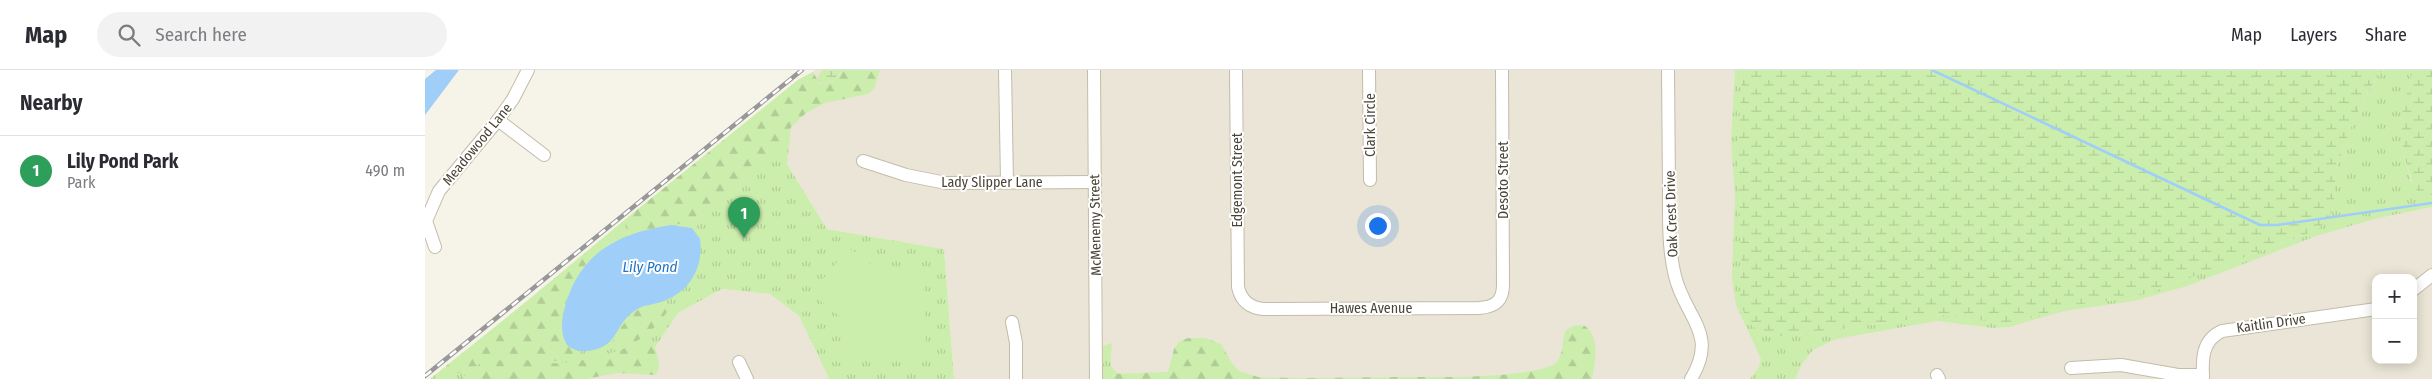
<!DOCTYPE html>
<html lang="en">
<head>
<meta charset="utf-8">
<style>
  :root { --surface:#fff; --page:#f2f2f3; --text:#2b2b33; --muted:#7c7c81; --line:#e1e1e2; --accent:#ff4916 }
  body { margin:0; font-family:"Fira Sans Condensed",sans-serif; background:var(--page); color:var(--text) }
  .controls { position:absolute; right:15px; bottom:15px; display:grid; overflow:hidden; border-radius:10px; box-shadow:0 2px 12px #0003 }
  .controls button { width:45px; height:45px; display:grid; place-items:center; padding:0; border:0; border-bottom:1px solid var(--line); background:var(--surface); color:var(--text); font:25px sans-serif }
  .you { position:absolute; left:952px; top:155px; width:18px; height:18px; margin:-12px; border:4px solid #fff; border-radius:50%; background:#1a73e8; box-shadow:0 0 0 8px #1a73e833 }
  .badge { display:grid; place-items:center; width:32px; height:32px; border-radius:50%; background:var(--accent); color:#fff; font-size:16px; font-weight:700 }
  .pin { position:absolute; translate:-50% -41px; filter:drop-shadow(0 1px 2px #0008) }
  .pin::after { content:''; position:absolute; top:26px; width:18px; height:15px; background:inherit; clip-path:polygon(0 0,100% 0,50% 100%) }
  .list { margin:0; padding:0; list-style:none }
  h2 { display:flex; justify-content:space-between; align-items:center; height:65px; margin:0; padding:0 20px; font-size:21px }
  h2 small { font-size:16px; font-weight:400; color:var(--muted) }
  .list li { display:grid; grid-template-columns:32px 1fr auto; gap:15px; align-items:center; box-sizing:border-box; height:70px; padding:0 20px; border-top:1px solid var(--line) }
  .list b { display:block; font-size:19px; white-space:nowrap }
  .list p { margin:0; font-size:16px; white-space:nowrap; color:var(--muted) }
  .list em { font-size:16px; font-style:normal; color:var(--muted) }
  .icon { flex:none; width:28px; height:28px; fill:none; stroke:currentColor; stroke-width:2; stroke-linecap:round; stroke-linejoin:round }
  .map { position:relative; flex:none; width:2007px; height:309px; overflow:hidden }
  header { display:flex; align-items:center; gap:30px; box-sizing:border-box; height:70px; padding:0 25px; background:var(--surface); border-bottom:1px solid var(--line) }
  header strong { font-size:24px }
  nav { display:flex; gap:28px; margin-inline-start:auto; font-size:18px }
  .search { width:350px; height:45px; background:var(--page); display:flex; align-items:center; gap:12px; box-sizing:border-box; padding:0 18px; border-radius:28px; color:var(--muted); font-size:19px }
  main { display:flex }
  aside { flex:1; background:var(--surface) }
  .map>svg:first-child { display:block }
</style>
</head>
<body>
<header>
<strong>Map</strong>
<div class="search"><svg class="icon" aria-label="search" viewBox="0 0 24 24"><circle cx="10" cy="10" r="6"/><path d="M15 15l6 6"/></svg>Search here</div>
<nav><a>Map</a><a>Layers</a><a>Share</a></nav>
</header>
<main>
<aside>
<h2>Nearby<small></small></h2>
<ul class="list">
<li><span class="badge" style="background:#2e9e5b">1</span><div><b>Lily Pond Park</b><p>Park</p></div><em>490 m</em></li>
</ul>
</aside>
<div class="map">
<svg width="2007" height="309" viewBox="0 0 2007 309">
  <defs>
    <pattern id="grass-tufts" width="24" height="20" patternUnits="userSpaceOnUse" patternTransform="scale(1.25)"><rect width="24" height="20" fill="#cceead"/><path d="M3 7l-1-3M5 7V3M7 7l1-3M15 17l-1-3M17 17v-4M19 17l1-3" fill="none" stroke="#b1cd95"/></pattern>
    <pattern id="forest-firs" width="22" height="20" patternUnits="userSpaceOnUse" patternTransform="scale(1.25)"><rect width="22" height="20" fill="#cceead"/><path d="M5 1l3.5 6h-7zM16 11l3.5 6h-7z" fill="#b1cd95"/></pattern>
    <pattern id="wetland-marsh" width="20" height="14" patternUnits="userSpaceOnUse" patternTransform="scale(1.25)"><rect width="20" height="14" fill="#cceead"/><path d="M1 5h8M5 5V1M11 12h8M15 12V8" fill="none" stroke="#b1cd95"/></pattern>
  </defs>
  <rect width="100%" height="100%" fill="#f6f3e8"/>
  <g fill="#eae5d6" fill-rule="evenodd">
    <path d="M390,0H662L665,309H529L519,179L402,159L362,94L363,22Z"/>
    <path d="M675,0H2007V309H678ZM1951,208H1988V290H1951Z"/>
    <path d="M297,219L345,224L374,246L404,309H142L221,291L253,243Z"/>
  </g>
  <g fill="url(#grass-tufts)">
    <path d="M1310,0H1317L1313,82L1316,185L1315,211L1327,256L1341,264L1375,265L1517,245L1575,253L1592,252L1648,235L1700,229L1727,222L1881,164C1890,160 1901,155 1905,146C1911,134 1909,117 1911,104C1918,72 1937,26 1958,0H1988L1976,47L1978,83L1986,112L2007,125V137L1953,148L1891,166L1762,216L1709,231L1639,241L1584,257L1568,258L1512,251L1411,269L1388,280L1377,294L1370,309H1325L1334,297L1336,289L1311,235L1307,208L1310,125L1306,71Z"/>
    <path d="M366,57L362,94L402,159L519,179L529,309H404L374,246L345,224L297,219L253,243L221,291L142,309H5L21,296L20,299L203,147L202,150L363,62Z"/>
    <path d="M687,273C686,286 682,300 696,304L688,305L686,309H678V276Z"/>
  </g>
  <g fill="url(#forest-firs)">
    <path d="M417,0H455L449,19L443,24L400,33L381,43L367,56L350,80L320,103L298,129L283,142L254,154L209,164L202,161L200,155L203,147L374,9L388,2L395,14C404,12 415,10 417,0Z"/>
    <path d="M157,187L162,188V192L147,217L138,241L137,251L148,279L155,282L154,287C129,298 100,283 74,287C58,289 33,309 21,303V296Z"/>
    <path d="M230,234C236,235 241,235 242,242C231,259 207,280 186,278V274C198,255 205,238 230,234Z"/>
    <path d="M1150,255L1160,256C1176,268 1170,292 1167,309H686L690,304L743,302L749,279L754,272L763,268H780L796,274L807,293L814,301L833,307C879,309 925,307 970,307C1009,307 1097,309 1128,295C1140,287 1136,271 1141,260Z"/>
    <path d="M215,273H223L230,278C233,287 237,298 230,305L193,303L160,309H34C54,297 71,287 95,289C109,291 123,294 137,293C164,291 190,282 215,273Z"/>
  </g>
  <g fill="url(#wetland-marsh)">
    <path d="M397,0H417L411,9L396,14L392,8Z"/>
    <path d="M1317,0H1958C1939,21 1917,76 1911,104C1909,117 1911,134 1905,146C1901,155 1890,160 1881,164L1727,222L1700,229L1648,235L1592,252L1575,253L1517,245L1361,267L1341,264L1327,256L1319,243L1315,227L1316,185L1313,82Z"/>
    <path d="M1988,0H2007V125L1993,122L1989,117L1978,83L1976,47Z"/>
  </g>
  <path fill="#cceead" d="M424,178L458,203L498,198L501,278L496,284L416,289L417,248L386,223Z"/>
  <g fill="#9fcef8">
    <path d="M11,0H34L0,45V9Z"/>
    <path d="M246,155L267,158L275,169C279,198 264,223 236,232C227,235 216,235 208,242C188,257 194,277 163,281C155,282 148,280 142,275C134,262 137,247 141,233C157,181 195,163 246,155Z"/>
  </g>
  <g fill="none" stroke-linecap="round" stroke-linejoin="round">
    <path stroke="#9fcef8" stroke-width="2.5" d="M1507,0L1835,155H1852L2007,133"/>
    <g stroke="#c2bcaa" stroke-width="14">
      <g id="minor">
        <path d="M580,0L582,112"/>
        <path d="M669,0L671,309"/>
        <path d="M811,0L813,217C816,231 825,238 839,239L1054,238C1070,237 1078,231 1078,215L1077,0"/>
        <path d="M944,0L945,110"/>
        <path d="M1243,0C1243,40 1244,79 1244,119C1244,148 1243,178 1250,206C1260,248 1294,263 1266,309"/>
        <path d="M73,50L119,85"/>
        <path d="M438,91L481,105L521,113L670,112"/>
        <path d="M10,177L1,151L14,121L73,50L88,29L103,0"/>
        <path d="M1988,220L2007,205"/>
        <path d="M587,252L591,273V309"/>
        <path d="M314,292L322,309"/>
        <path d="M1646,298L1696,295L1753,305H1778"/>
        <path d="M1512,305L1514,309"/>
        <path d="M1778,309C1777,289 1777,270 1797,261L1951,239"/>
      </g>
    </g>
    <use href="#minor" stroke="#fff" stroke-width="12"/>
    <g stroke="#989898" stroke-width="4.5">
      <path id="rail" d="M0,306L377,0"/>
    </g>
    <use href="#rail" stroke="#fff" stroke-width="2.5" stroke-dasharray="8" stroke-linecap="butt"/>
  </g>
  <g text-anchor="middle" stroke-width="4" stroke-linejoin="round" paint-order="stroke">
    <g font-size="14" fill="#4a4436" stroke="#fff">
      <text transform="translate(945 55) rotate(-90)" y="5">Clark Circle</text>
      <text transform="translate(52 74) rotate(-51)" y="5">Meadowood Lane</text>
      <text transform="translate(812 110) rotate(-90)" y="5">Edgemont Street</text>
      <text transform="translate(1078 110) rotate(-90)" y="5">Desoto Street</text>
      <text x="567" y="117">Lady Slipper Lane</text>
      <text transform="translate(1246 144) rotate(-92)" y="5">Oak Crest Drive</text>
      <text transform="translate(670 155) rotate(-91)" y="5">McMenemy Street</text>
      <text x="946" y="243">Hawes Avenue</text>
      <text transform="translate(1846 253) rotate(-8)" y="5">Kaitlin Drive</text>
    </g>
    <g font-size="15" font-style="italic" fill="#2374c2" stroke="#fff">
      <text x="225" y="202">Lily Pond</text>
    </g>
  </g>
</svg>
<div class="controls">
<button>+</button>
<button>−</button>
</div>
<div class="you"></div>
<div class="pin badge" style="left:319px;top:168px;background:#2e9e5b">1</div>
</div>
</main>
</body>
</html>
